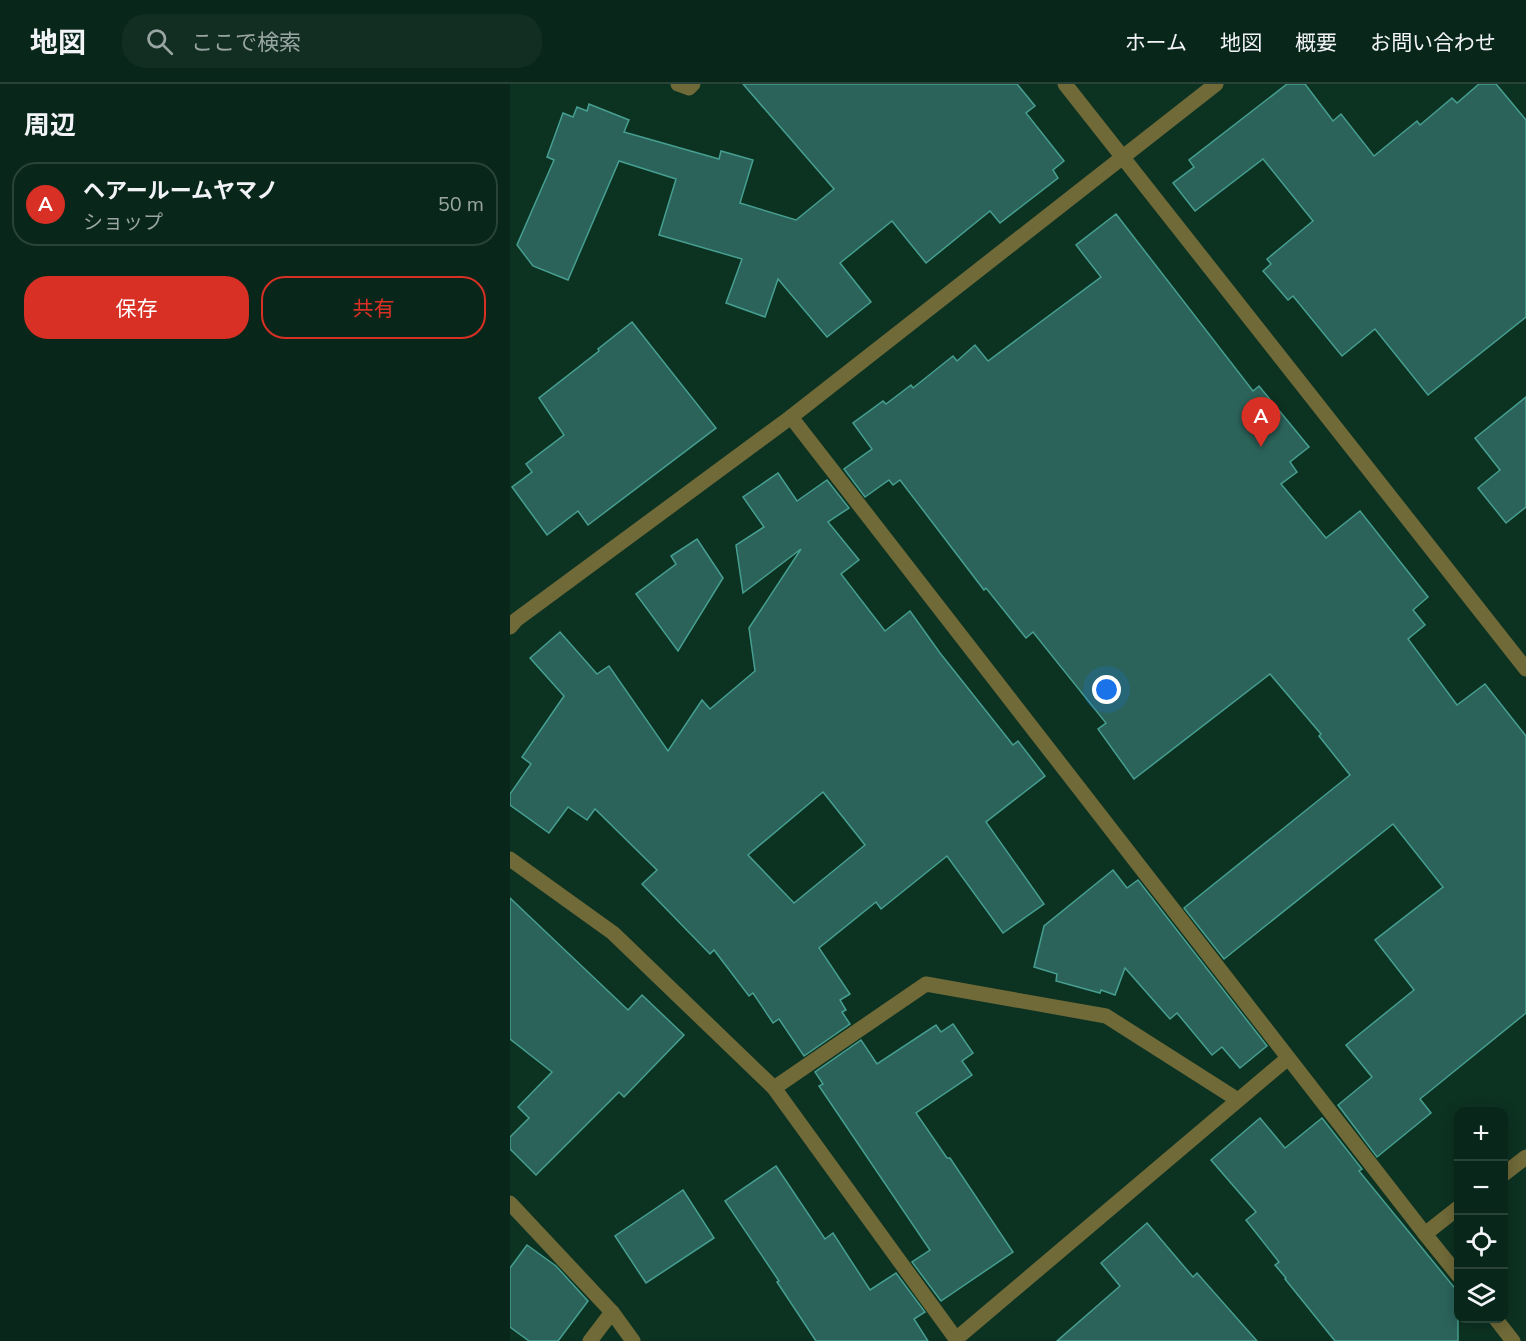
<!DOCTYPE html>
<html lang="ja">
<head>
<meta charset="utf-8">
<style>
  :root { --surface:#09261a; --page:#122e23; --text:#f1f3f6; --muted:#99a5a2; --line:#294339; --accent:#d93025 }
  body { margin:0; font-family:"Nunito Sans","Noto Sans JP",sans-serif; background:var(--page); color:var(--text) }
  .controls { position:absolute; right:18px; bottom:18px; display:grid; overflow:hidden; border-radius:12px; box-shadow:0 3px 15px #0003 }
  .controls button { width:54px; height:54px; display:grid; place-items:center; padding:0; border:0; border-bottom:2px solid var(--line); background:var(--surface); color:var(--text); font:30px sans-serif }
  .you { position:absolute; left:597px; top:606px; width:21px; height:21px; margin:-15px; border:4px solid #fff; border-radius:50%; background:#1a73e8; box-shadow:0 0 0 9px #1a73e833 }
  .badge { display:grid; place-items:center; width:39px; height:39px; border-radius:50%; background:var(--accent); color:#fff; font-size:20px; font-weight:700 }
  .pin { position:absolute; translate:-50% -50px; filter:drop-shadow(0 2px 3px #0008) }
  .pin::after { content:''; position:absolute; top:32px; width:21px; height:18px; background:inherit; clip-path:polygon(0 0,100% 0,50% 100%) }
  .list { margin:0; padding:0; list-style:none }
  h2 { display:flex; justify-content:space-between; align-items:center; height:78px; margin:0; padding:0 24px; font-size:26px }
  h2 small { font-size:20px; font-weight:400; color:var(--muted) }
  .list li { display:grid; grid-template-columns:39px 1fr auto; gap:18px; align-items:center; box-sizing:border-box; height:84px; margin:0 12px 12px; padding:0 12px; border:2px solid var(--line); border-radius:24px }
  .list b { display:block; font-size:22px; white-space:nowrap }
  .list p { margin:0; font-size:20px; white-space:nowrap; color:var(--muted) }
  .list em { font-size:20px; font-style:normal; color:var(--muted) }
  .actions { display:flex; gap:12px; padding:18px 24px }
  .actions a { flex:1; padding:14px 0; border:2px solid var(--accent); border-radius:24px; text-align:center; font-size:21px; color:var(--accent) }
  .actions .main { background:var(--accent); color:#fff }
  .icon { flex:none; width:33px; height:33px; fill:none; stroke:currentColor; stroke-width:2; stroke-linecap:round; stroke-linejoin:round }
  .map { position:relative; flex:none; width:1016px; height:1257px; overflow:hidden }
  header { display:flex; align-items:center; gap:36px; box-sizing:border-box; height:84px; padding:0 30px; background:var(--surface); border-bottom:2px solid var(--line) }
  header strong { font-size:28px }
  nav { display:flex; gap:33px; margin-inline-start:auto; font-size:21px }
  .search { width:420px; height:54px; background:var(--page); display:flex; align-items:center; gap:15px; box-sizing:border-box; padding:0 21px; border-radius:24px; color:var(--muted); font-size:22px }
  main { display:flex }
  aside { flex:1; background:var(--surface) }
  .map>svg:first-child { display:block }
</style>
</head>
<body>
<header>
<strong>地図</strong>
<div class="search"><svg class="icon" aria-label="search" viewBox="0 0 24 24"><circle cx="10" cy="10" r="6"/><path d="M15 15l6 6"/></svg>ここで検索</div>
<nav><a>ホーム</a><a>地図</a><a>概要</a><a>お問い合わせ</a></nav>
</header>
<main>
<aside>
<h2>周辺<small></small></h2>
<ul class="list">
<li><span class="badge">A</span><div><b>ヘアールームヤマノ</b><p>ショップ</p></div><em>50 m</em></li>
</ul>
<div class="actions"><a class="main">保存</a><a>共有</a></div>
</aside>
<div class="map">
<svg width="1016" height="1257" viewBox="0 0 1016 1257">
  <rect width="100%" height="100%" fill="#0c3222"/>
  <g fill="#2b635a" stroke="#469f90" stroke-width="1.5" fill-rule="evenodd">
    <path d="M233,0H507L525,22L516,29L554,77L543,86L548,94L490,139L480,127L416,179L382,137L330,179L361,218L317,253L268,195L255,233L216,219L232,175L149,151L166,95L109,77L58,196L23,182L7,161L44,76L37,73L53,29L63,33L67,23L77,27L79,20L119,36L114,48L209,75L211,67L243,76L230,119L286,136L324,105Z"/>
    <path d="M777,0H795L823,37L831,30L864,72L907,37L910,41L942,14L947,19L969,0H986L1016,36V233L918,311L865,245L832,272L783,212L778,216L753,187L761,180L757,175L803,137L753,75L685,127L663,99L684,83L679,76Z"/>
    <path d="M606,130L743,307L749,302L799,363L780,378L787,388L771,400L816,454L850,427L918,513L903,526L915,541L898,555L947,621L975,600L1016,652V929L910,1015L921,1029L867,1073L828,1021L862,993L836,961L904,906L865,856L933,803L883,740L714,875L674,824L840,691L809,652L811,650L760,590L624,695L588,645L596,639L523,548L516,554L476,504L474,506L390,396L383,401L379,396L355,413L334,385L362,365L343,339L373,317L376,320L401,301L403,304L443,272L447,277L465,261L478,277L591,193L566,161Z"/>
    <path d="M122,238L206,344L78,441L68,427L37,451L2,403L22,388L16,380L54,351L29,314L89,267L88,265Z"/>
    <path d="M1016,313V423L996,439L968,404L990,386L965,354Z"/>
    <path d="M268,389L287,417L317,396L339,424L318,438L349,476L331,490L375,547L400,527L430,569L503,661L508,657L535,692L476,738L534,820L493,849L437,772L371,825L366,818L309,864L340,910L330,916L336,926L332,928L340,940L294,972L269,935L263,939L243,909L239,912L204,866L200,870L132,800L147,786L85,725L77,736L58,723L39,749L0,721V710L21,680L12,673L54,612L20,574L50,548L87,590L99,582L158,667L192,616L200,625L245,587L239,544L291,465L233,509L226,461L254,443L233,413ZM313,708L355,761L284,819L238,771Z"/>
    <path d="M187,455L213,494L168,567L126,510L166,480L161,472Z"/>
    <path d="M603,786L617,804L628,796L757,962L730,984L712,963L702,971L667,929L660,935L615,884L605,911L591,906L590,909L546,897L547,890L524,883L534,842Z"/>
    <path d="M0,814L118,926L132,911L174,951L114,1013L109,1008L26,1091L0,1065V1053L19,1034L8,1023L42,988L0,955Z"/>
    <path d="M443,940L463,969L452,977L462,991L406,1029L437,1074H440L503,1168L431,1217L402,1178L420,1166L309,1002L313,1000L305,988L351,956L367,980L426,941L431,948Z"/>
    <path d="M750,1034L775,1064L812,1034L852,1085L849,1087L948,1208V1257H825L775,1195L776,1194L765,1181L769,1178L736,1136L746,1128L701,1076Z"/>
    <path d="M266,1082L315,1155L323,1149L360,1206L386,1189L415,1228L404,1235L418,1257H306L267,1198L269,1197L215,1117Z"/>
    <path d="M173,1106L204,1154L136,1199L105,1152Z"/>
    <path d="M637,1139L683,1193L687,1189L747,1257H547L610,1202L591,1179Z"/>
    <path d="M17,1161L46,1182L78,1217L48,1257H19L0,1243V1184Z"/>
  </g>
  <g fill="none" stroke-linecap="round" stroke-linejoin="round">
    <g stroke="#706938" stroke-width="15">
      <path d="M168,0L179,4L183,0"/>
      <path d="M281,333L915,1150L948,1191"/>
      <path d="M0,775L103,849L264,1004L446,1255L778,974"/>
      <path d="M264,1004L416,900L596,932L728,1016"/>
      <path d="M994,1090L1016,1073"/>
      <path d="M0,1119L102,1228L123,1257"/>
      <path d="M915,1150L948,1124"/>
      <path d="M985,1234L1003,1257"/>
      <path d="M80,1257L102,1228"/>
    </g>
    <g stroke="#706938" stroke-width="15">
      <path d="M555,0L1016,585"/>
      <path d="M0,543L6,536L281,333L706,0"/>
    </g>
  </g>
</svg>
<div class="controls">
<button>+</button>
<button>−</button>
<button><svg class="icon" aria-label="locate" viewBox="0 0 24 24"><circle cx="12" cy="12" r="6"/><path d="M12 2v4M12 18v4M2 12h4M18 12h4"/></svg></button>
<button><svg class="icon" aria-label="layers" viewBox="0 0 24 24"><path d="M12 4l9 5-9 5-9-5zM3 14l9 5 9-5"/></svg></button>
</div>
<div class="you"></div>
<div class="pin badge" style="left:751px;top:363px">A</div>
</div>
</main>
</body>
</html>
